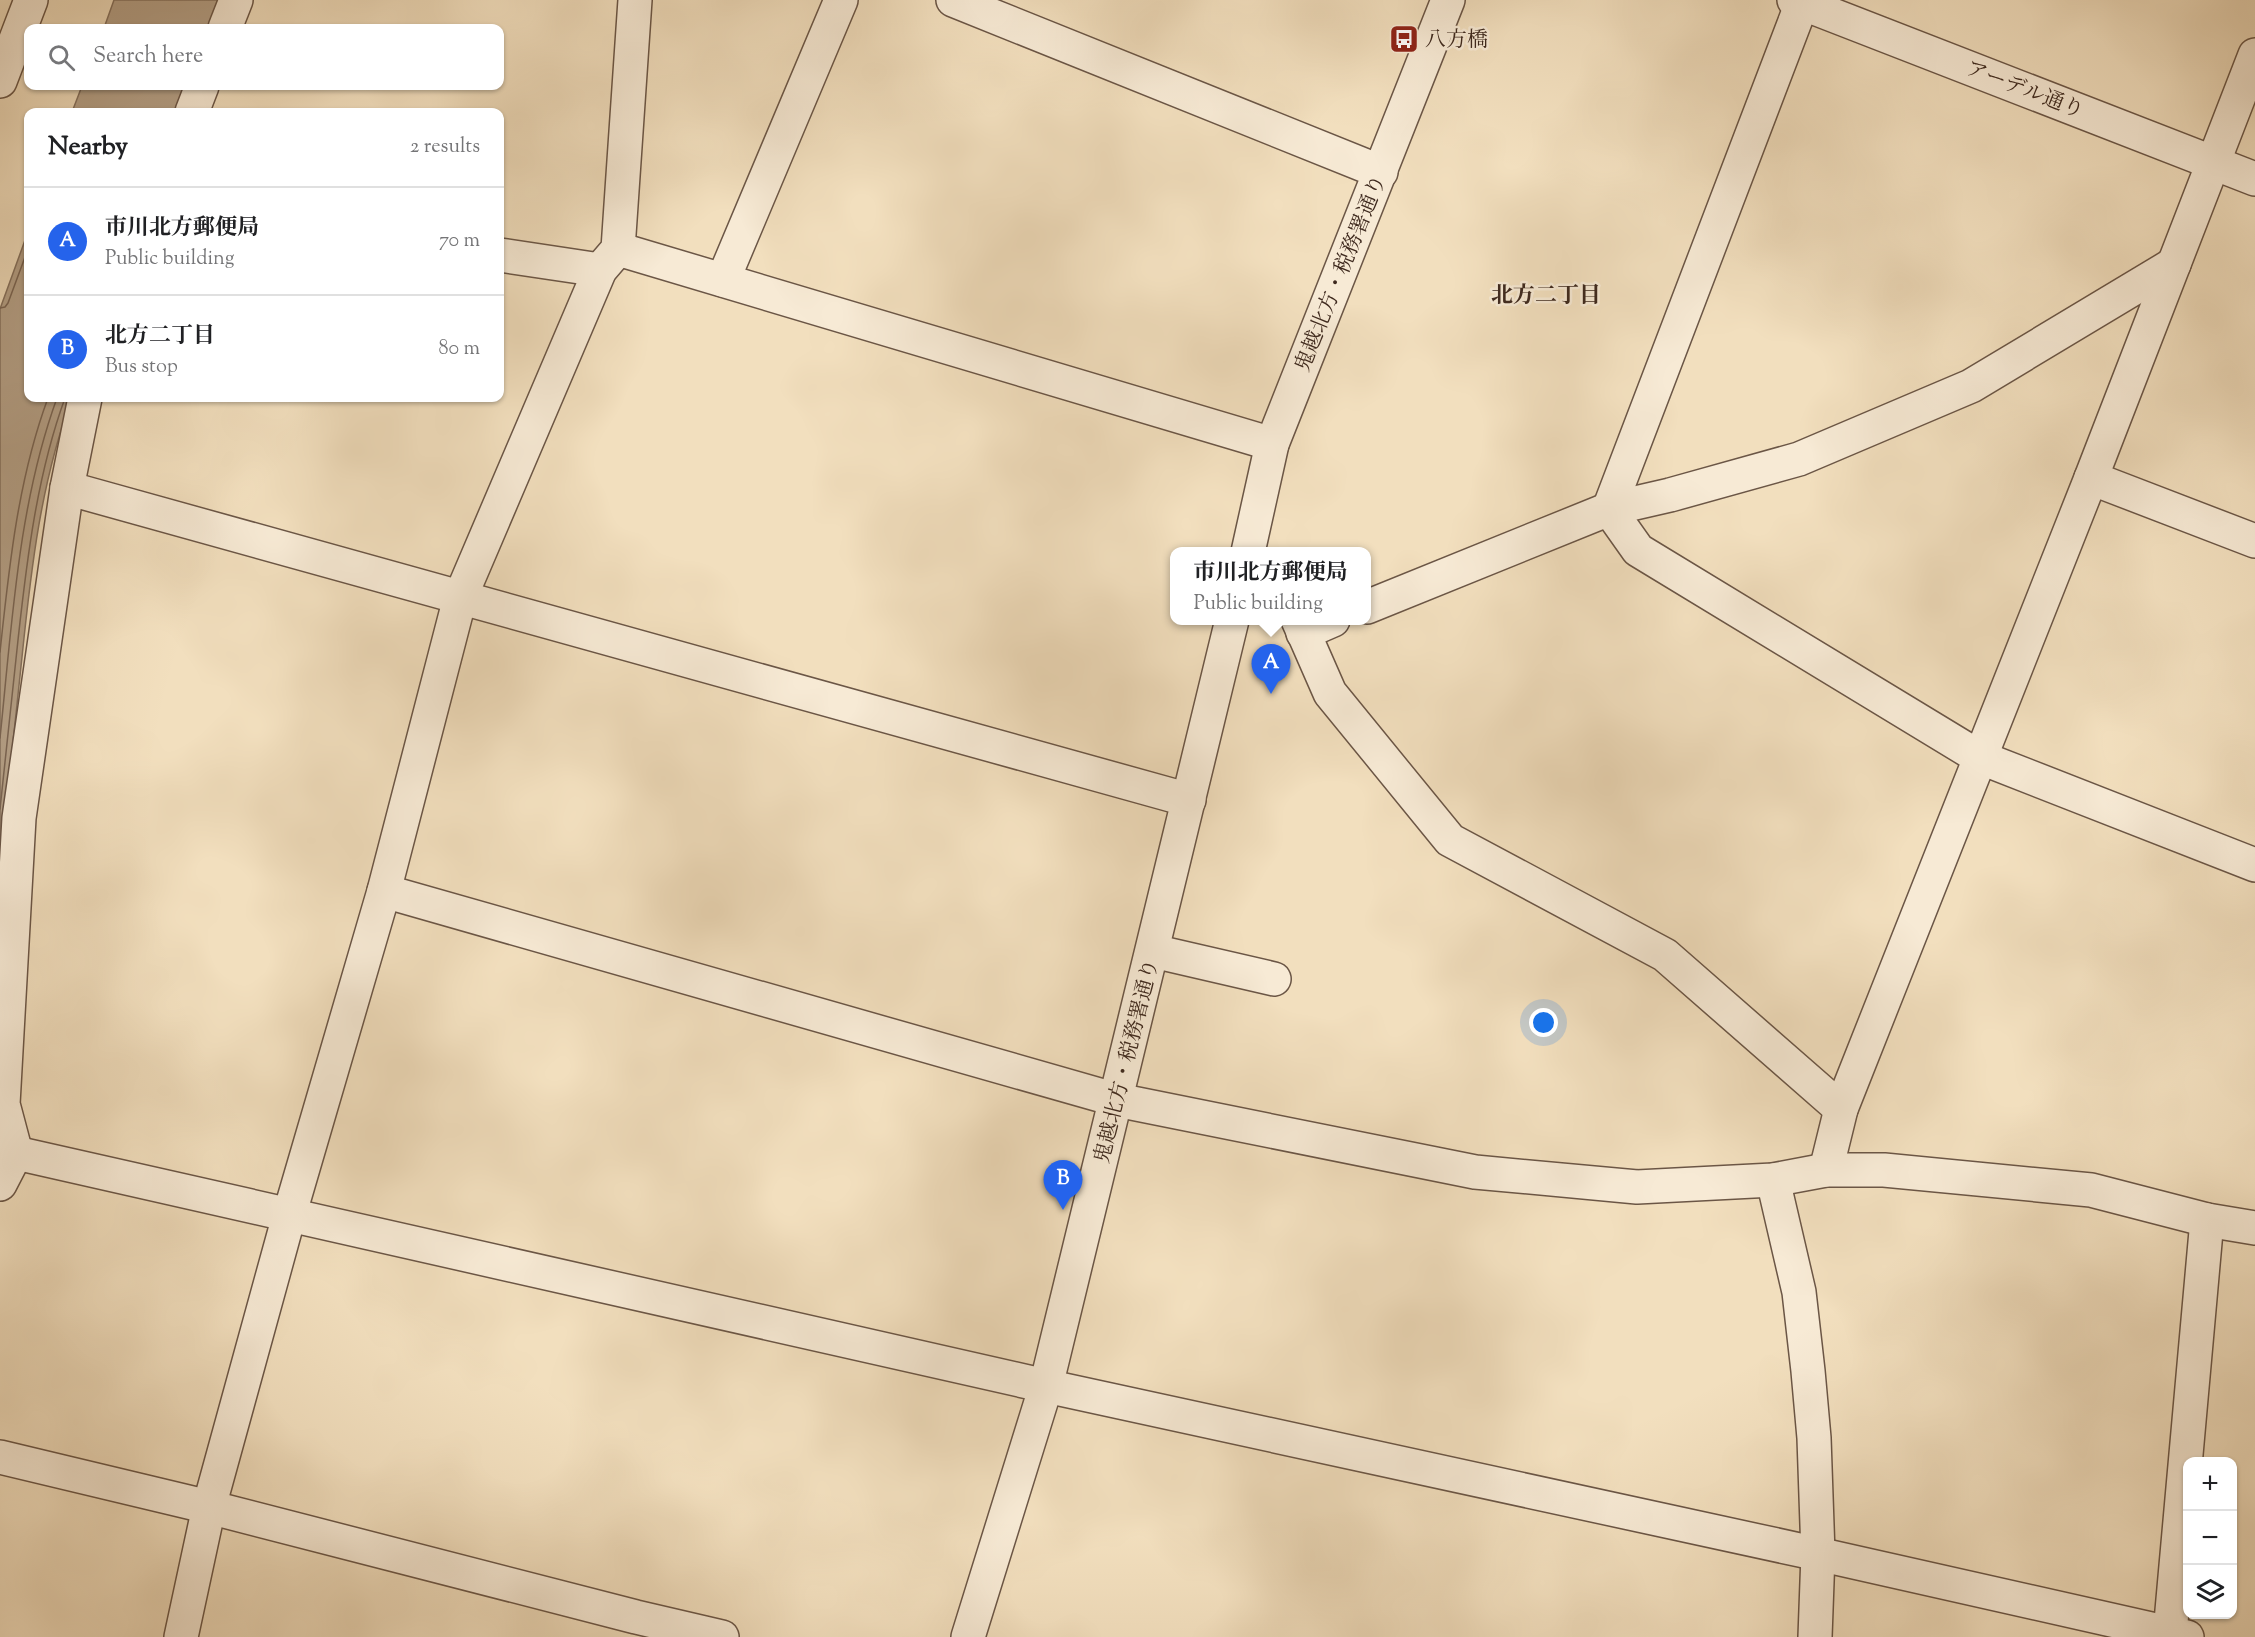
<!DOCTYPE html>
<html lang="en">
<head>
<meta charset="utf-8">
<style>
  :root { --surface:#fff; --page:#f2f2f2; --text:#202124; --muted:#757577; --line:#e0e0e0; --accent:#2563eb }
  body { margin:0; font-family:"Sorts Mill Goudy","Noto Serif JP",serif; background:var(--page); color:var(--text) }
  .controls { position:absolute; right:18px; bottom:18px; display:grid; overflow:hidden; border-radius:12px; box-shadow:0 2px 4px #0004 }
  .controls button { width:54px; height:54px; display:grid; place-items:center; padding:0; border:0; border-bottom:2px solid var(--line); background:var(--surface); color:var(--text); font:30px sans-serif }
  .you { position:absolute; left:1544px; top:1023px; width:21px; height:21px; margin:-15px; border:4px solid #fff; border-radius:50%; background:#1a73e8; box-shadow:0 0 0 9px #1a73e833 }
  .badge { display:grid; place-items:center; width:39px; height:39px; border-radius:50%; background:var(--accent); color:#fff; font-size:20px; font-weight:700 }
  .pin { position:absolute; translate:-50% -50px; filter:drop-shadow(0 2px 3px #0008) }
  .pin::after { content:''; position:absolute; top:32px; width:21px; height:18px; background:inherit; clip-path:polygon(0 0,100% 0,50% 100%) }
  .popup { position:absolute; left:1170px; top:547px; width:201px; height:78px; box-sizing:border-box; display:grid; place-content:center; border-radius:12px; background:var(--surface); filter:drop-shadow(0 2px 4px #0005); font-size:20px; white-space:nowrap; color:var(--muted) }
  .popup b { font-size:22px; color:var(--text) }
  .popup::after { content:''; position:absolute; left:50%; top:100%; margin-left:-12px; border:12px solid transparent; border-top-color:var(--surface) }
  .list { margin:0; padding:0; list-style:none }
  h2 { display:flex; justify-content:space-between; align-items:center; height:78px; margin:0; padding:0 24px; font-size:26px }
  h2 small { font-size:20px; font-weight:400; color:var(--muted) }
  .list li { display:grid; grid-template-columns:39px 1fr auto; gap:18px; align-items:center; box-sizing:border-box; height:108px; padding:0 24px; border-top:2px solid var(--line) }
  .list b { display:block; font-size:22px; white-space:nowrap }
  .list p { margin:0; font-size:20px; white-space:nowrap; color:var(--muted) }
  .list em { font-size:20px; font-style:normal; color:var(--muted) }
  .icon { flex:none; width:33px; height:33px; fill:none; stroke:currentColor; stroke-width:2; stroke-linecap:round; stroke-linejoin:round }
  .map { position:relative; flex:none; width:2255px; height:1637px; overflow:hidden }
  .search { position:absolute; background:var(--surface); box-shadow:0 2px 4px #0004; left:24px; top:24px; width:480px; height:66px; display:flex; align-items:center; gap:15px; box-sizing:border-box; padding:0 21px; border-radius:12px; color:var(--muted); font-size:22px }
  .panel { position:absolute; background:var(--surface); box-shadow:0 2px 4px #0004; left:24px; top:108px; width:480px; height:294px; border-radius:12px }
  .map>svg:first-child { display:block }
</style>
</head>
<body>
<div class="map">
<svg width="2255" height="1637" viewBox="0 0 2255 1637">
  <rect width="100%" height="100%" fill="#f2dfbe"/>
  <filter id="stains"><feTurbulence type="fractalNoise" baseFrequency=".00333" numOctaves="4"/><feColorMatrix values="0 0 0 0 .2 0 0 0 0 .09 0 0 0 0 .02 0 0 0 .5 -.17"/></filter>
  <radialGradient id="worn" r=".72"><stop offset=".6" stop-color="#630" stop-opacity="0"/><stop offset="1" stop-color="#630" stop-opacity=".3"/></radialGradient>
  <g fill="#b5a188" stroke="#85715e" stroke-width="1.5">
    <path d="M114,0H219L208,28H104Z"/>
    <path d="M82,86H187L177,112H72Z"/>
    <path d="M28,232V398H72C41,481 31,569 22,657C15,726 7,796 0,866V309Z"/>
  </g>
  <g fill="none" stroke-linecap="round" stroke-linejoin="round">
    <g stroke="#7a6553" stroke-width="1.5">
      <path d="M0,308L5,307L8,303L28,249"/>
      <path d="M0,652C9,567 18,479 48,398"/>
      <path d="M0,738C12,624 18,505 57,398"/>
      <path d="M0,809C6,752 12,696 18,640C27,558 37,475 65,398"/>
    </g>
    <g stroke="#6b5646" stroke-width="36">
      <g id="minor">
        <path d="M953,0L1381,172"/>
        <path d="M1794,0L2255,179"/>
        <path d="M225,28L236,0"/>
        <path d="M0,81L31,0"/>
        <path d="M192,112L202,86"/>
        <path d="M618,249L1272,444"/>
        <path d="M500,255L600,270"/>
        <path d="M723,280L841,0"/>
        <path d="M2091,478L2255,541"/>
        <path d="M67,488L1189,800"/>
        <path d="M1609,509L1638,550L1979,757L2255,865"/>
        <path d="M1609,509L1802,3"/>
        <path d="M1248,552L1272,444L1448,0"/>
        <path d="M1367,607L1609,509L1670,495L1799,459L1971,386L2174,264"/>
        <path d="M1298,620L1330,693L1450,840L1665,955L1841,1109"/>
        <path d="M1303,633L1333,620"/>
        <path d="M384,891L1117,1100L1475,1172L1637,1187L1773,1180L1826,1170H1884L2091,1190L2207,1220L2255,1228"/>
        <path d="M1153,951L1274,979"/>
        <path d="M16,1153L1046,1386L1818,1554L2187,1637"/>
        <path d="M1826,1170L1841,1109L2091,478L2255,55"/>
        <path d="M1773,1180L1799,1292L1808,1371L1814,1438L1818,1554L1815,1637"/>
        <path d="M0,1184L16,1153L3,1104L19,818L67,488L85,398"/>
        <path d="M0,1457L209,1507L636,1617L722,1637"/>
        <path d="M2170,1633L2207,1220"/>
        <path d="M181,1637L209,1507L289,1216L384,891L460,598L600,270L618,249L635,0"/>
        <path d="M968,1637L1046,1386L1232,620"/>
      </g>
    </g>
    <use href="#minor" stroke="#f7ead5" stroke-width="33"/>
  </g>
  <defs>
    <g id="bus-square" transform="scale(1.5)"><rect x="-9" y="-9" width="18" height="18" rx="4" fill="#8f2418" stroke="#f7ead5"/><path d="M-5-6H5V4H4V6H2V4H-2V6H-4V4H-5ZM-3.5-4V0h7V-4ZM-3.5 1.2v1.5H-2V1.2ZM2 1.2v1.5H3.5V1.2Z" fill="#fff"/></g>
  </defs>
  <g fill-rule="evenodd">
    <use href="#bus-square" x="1404" y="39"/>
  </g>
  <g text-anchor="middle" stroke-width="5" stroke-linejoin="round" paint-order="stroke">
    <g font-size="21" fill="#3e291e" stroke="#f7ead5" text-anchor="start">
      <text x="1425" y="46">八方橋</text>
    </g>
    <g font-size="21" fill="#3e291e" stroke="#f7ead5">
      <text transform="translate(2025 89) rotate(21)" y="7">アーデル通り</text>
      <text transform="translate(1340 273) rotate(-68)" y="7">鬼越北方・税務署通り</text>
      <text transform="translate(1126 1061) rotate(-76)" y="7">鬼越北方・税務署通り</text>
    </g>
    <g font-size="22" font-weight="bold" fill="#3e291e" stroke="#f7ead5">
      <text x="1546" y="302">北方二丁目</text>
    </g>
  </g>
  <rect width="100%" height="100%" filter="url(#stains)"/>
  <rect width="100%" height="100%" fill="url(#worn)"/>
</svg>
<div class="controls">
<button>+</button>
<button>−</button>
<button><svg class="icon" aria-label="layers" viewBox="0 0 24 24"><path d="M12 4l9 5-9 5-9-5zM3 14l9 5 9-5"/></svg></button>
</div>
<div class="you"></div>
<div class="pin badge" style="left:1271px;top:694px">A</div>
<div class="popup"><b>市川北方郵便局</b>Public building</div>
<div class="pin badge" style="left:1063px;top:1210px">B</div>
<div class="search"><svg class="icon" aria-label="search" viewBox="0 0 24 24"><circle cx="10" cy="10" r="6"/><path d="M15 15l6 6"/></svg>Search here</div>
<section class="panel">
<h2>Nearby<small>2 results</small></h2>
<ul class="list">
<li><span class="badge">A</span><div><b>市川北方郵便局</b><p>Public building</p></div><em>70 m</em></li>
<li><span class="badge">B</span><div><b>北方二丁目</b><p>Bus stop</p></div><em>80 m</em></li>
</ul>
</section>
</div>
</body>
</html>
